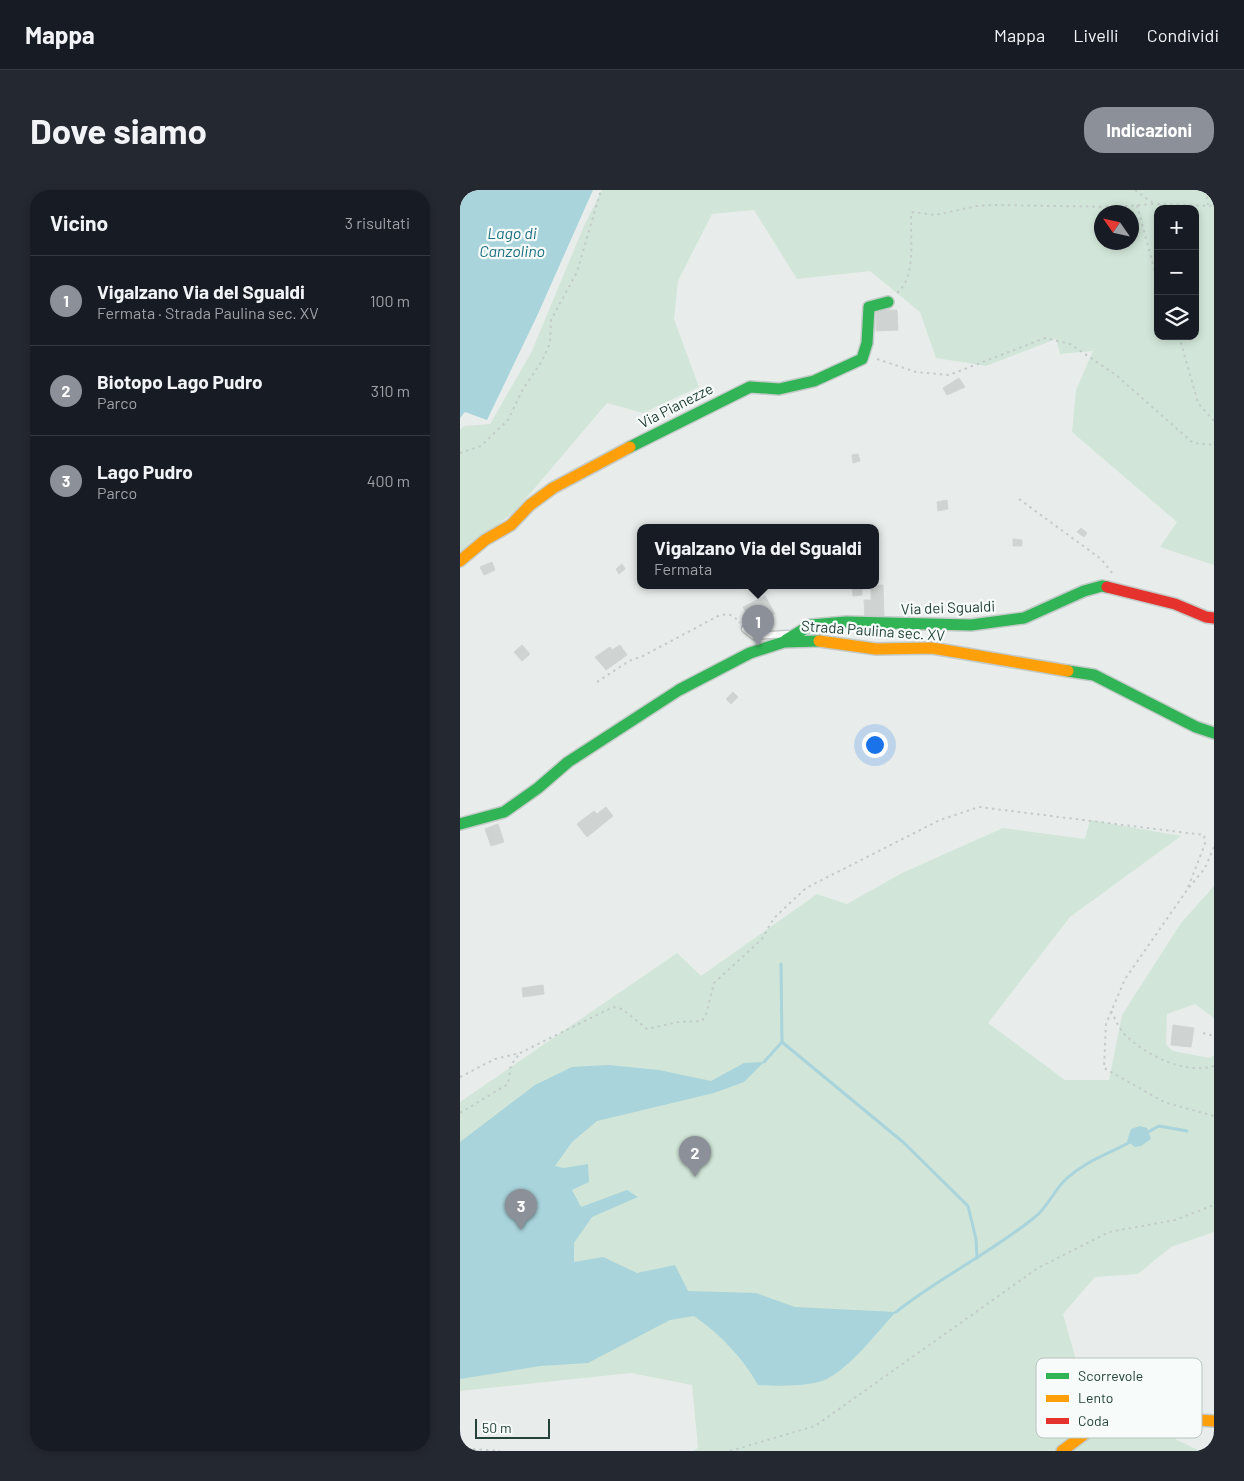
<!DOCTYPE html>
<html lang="it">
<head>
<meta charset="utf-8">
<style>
  :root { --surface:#171b24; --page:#242831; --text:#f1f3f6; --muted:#9ea1a6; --line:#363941; --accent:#8c9099 }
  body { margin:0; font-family:Barlow,sans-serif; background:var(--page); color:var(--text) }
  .controls { position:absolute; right:15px; top:15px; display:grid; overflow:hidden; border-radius:10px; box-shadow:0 2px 8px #0003 }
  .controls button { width:45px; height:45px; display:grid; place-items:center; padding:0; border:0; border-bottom:1px solid var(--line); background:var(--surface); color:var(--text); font:25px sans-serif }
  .compass { position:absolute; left:634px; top:15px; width:45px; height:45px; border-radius:50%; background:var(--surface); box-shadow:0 2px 8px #0003; rotate:304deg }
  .scale { position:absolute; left:15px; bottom:12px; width:75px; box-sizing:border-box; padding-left:5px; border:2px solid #24423a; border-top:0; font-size:14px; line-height:18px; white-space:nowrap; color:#24423a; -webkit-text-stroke:4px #f7fbf9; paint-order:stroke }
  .you { position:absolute; left:414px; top:554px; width:18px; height:18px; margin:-12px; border:4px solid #fff; border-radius:50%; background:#1a73e8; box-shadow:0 0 0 8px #1a73e833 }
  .badge { display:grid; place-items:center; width:32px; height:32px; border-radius:50%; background:var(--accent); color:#fff; font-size:16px; font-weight:700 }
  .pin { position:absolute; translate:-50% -41px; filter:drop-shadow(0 1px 2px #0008) }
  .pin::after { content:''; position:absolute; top:26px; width:18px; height:15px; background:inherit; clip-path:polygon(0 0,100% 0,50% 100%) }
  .popup { position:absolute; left:177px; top:334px; width:242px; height:65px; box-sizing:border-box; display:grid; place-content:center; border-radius:10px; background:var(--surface); filter:drop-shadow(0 1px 4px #0005); font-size:16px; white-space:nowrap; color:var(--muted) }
  .popup b { font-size:19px; color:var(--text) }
  .popup::after { content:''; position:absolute; left:50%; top:100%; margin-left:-10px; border:10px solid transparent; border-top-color:var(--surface) }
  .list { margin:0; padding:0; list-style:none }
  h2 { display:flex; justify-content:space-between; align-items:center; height:65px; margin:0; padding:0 20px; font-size:21px }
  h2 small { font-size:16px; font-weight:400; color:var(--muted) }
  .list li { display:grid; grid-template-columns:32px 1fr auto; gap:15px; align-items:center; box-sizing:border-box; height:90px; padding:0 20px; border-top:1px solid var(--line) }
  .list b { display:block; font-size:19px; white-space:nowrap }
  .list p { margin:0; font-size:16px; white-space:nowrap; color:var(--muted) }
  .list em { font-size:16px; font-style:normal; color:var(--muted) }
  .icon { flex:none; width:28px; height:28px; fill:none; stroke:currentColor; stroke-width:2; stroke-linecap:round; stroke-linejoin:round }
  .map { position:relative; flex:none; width:754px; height:1261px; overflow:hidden; border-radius:20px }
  header { display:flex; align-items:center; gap:30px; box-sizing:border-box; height:70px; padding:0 25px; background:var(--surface); border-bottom:1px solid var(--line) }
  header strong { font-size:24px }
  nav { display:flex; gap:28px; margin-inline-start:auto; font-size:18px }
  .intro { display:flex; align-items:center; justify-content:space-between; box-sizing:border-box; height:120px; padding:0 30px }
  h1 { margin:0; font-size:35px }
  .button { padding:12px 22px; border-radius:20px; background:var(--accent); color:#fff; font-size:18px; font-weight:700 }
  main { display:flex; gap:30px; padding:0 30px }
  aside { flex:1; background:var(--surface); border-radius:20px; box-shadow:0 2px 8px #0003 }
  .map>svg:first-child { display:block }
</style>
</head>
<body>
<header>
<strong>Mappa</strong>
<nav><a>Mappa</a><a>Livelli</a><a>Condividi</a></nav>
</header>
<div class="intro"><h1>Dove siamo</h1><a class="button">Indicazioni</a></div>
<main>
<aside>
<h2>Vicino<small>3 risultati</small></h2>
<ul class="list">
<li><span class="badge">1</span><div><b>Vigalzano Via del Sgualdi</b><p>Fermata · Strada Paulina sec. XV</p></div><em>100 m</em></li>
<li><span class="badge">2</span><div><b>Biotopo Lago Pudro</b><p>Parco</p></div><em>310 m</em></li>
<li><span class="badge">3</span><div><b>Lago Pudro</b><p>Parco</p></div><em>400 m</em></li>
</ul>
</aside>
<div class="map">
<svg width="754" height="1261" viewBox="0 0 754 1261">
  <rect width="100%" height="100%" fill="#e8edeb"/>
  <g fill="#d1e6d8" fill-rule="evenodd">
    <path d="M142,0H754V375L700,357L717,332L612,242L616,200L633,161L600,164L596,149L526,176L476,168L460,122L410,81L337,89L294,20L252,24L218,91L214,129L239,197L183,223L147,213L57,319L0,366V240L4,236L30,234L71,163L124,36ZM698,19H735V146H698ZM642,22H672V52H642Z"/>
    <path d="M630,630L721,646L610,727L528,833L605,890H649L662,825L721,733L754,696V828L735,814L707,824L706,854L713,861L750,868L754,865V1042L711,1057L678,1084L635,1087L603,1124L618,1177L647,1188L717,1250L740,1261H233L238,1258L232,1195L171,1183L0,1201V912L217,763L241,786L357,704L387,714L442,683L543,638L625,649Z"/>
  </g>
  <g fill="#a9d4db">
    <path d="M0,0H133L77,126L27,230L5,222L0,228Z"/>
    <path d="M304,872L284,892L254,903L137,931L112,952L95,976L104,978L128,974L129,992L112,1000L121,1017L167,1000L178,1007L132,1027L114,1053V1072L143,1067L177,1083L215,1075L228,1101L296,1103L335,1117L436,1122C415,1144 394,1174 367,1189C351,1197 316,1196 298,1195C282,1167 261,1145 234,1126L210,1130L128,1173L80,1176L0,1189V952L75,895L112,877L148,875L199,880L251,891L284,873Z"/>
    <path d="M680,936L687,938L691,949L681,956L675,957L667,951L671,939Z"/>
  </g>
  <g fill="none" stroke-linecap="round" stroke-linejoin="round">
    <g stroke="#a9d4db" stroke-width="3">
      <path d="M322,852L443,952L508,1016L516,1049L517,1068"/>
      <path d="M304,872L322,852L321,774"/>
      <path d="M686,943L699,936L727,941"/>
      <path d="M436,1122C480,1087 531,1063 575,1027C588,1017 594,1000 606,989C627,970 649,964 672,951"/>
    </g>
  </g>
  <g fill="#cfd4d2" stroke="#d1d6d4">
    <path d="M416,120H437L438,140L416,141Z"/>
    <path d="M499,188L505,197L487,205L483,198Z"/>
    <path d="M398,264L400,271L393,273L392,265Z"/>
    <path d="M487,310L488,319L478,321L477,312Z"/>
    <path d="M621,338L627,343L624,347L617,342Z"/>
    <path d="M553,349L562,350V356H553Z"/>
    <path d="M32,372L35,380L24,385L20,377Z"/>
    <path d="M162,374L165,379L159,384L156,379Z"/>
    <path d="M423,395L424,428L405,429L404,410H411V396Z"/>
    <path d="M402,397V405L393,406L392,398Z"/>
    <path d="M305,406L315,424L293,435L283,417Z"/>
    <path d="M62,455L70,464L62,471L54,462Z"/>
    <path d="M160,455L167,465L146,480L135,467L150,457L152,460Z"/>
    <path d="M273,502L278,507L271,514L266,509Z"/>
    <path d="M146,617L153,626L127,647L117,634L134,621L137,624Z"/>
    <path d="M38,634L44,652L31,656L25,639Z"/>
    <path d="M83,795L84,804L63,807L62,798Z"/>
    <path d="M713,835L734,838L731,857L711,855Z"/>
  </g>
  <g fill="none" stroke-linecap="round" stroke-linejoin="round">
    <g stroke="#c5cac8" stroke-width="9">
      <path id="lane" d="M285,439L294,446L327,444"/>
    </g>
    <g stroke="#c3cbc8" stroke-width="14">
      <g id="fast">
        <path d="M170,257L290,197L319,199L354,191L402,169L407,153L409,117L428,112"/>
        <path d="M326,450L351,435L386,432L511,435L564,428L624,401L642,396L647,397"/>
        <path d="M608,481L634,485L736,537L754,543"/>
        <path d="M0,634L44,622L78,598L108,572L219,500L290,463L324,452L359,451"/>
      </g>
    </g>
    <g stroke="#c3cbc8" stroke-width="14">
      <g id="slow">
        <path d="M0,371L25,350L51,335L70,315L93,298L170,257"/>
        <path d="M359,451L416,459L472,458L608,481"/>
        <path d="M602,1261L650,1225L754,1231"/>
      </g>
    </g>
    <g stroke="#c3cbc8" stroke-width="14">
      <path id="jam" d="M647,397L715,414L746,427L754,428"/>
    </g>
    <g stroke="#c3ccca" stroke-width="2" stroke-dasharray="2.5 4" stroke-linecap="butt">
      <path d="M675,0L693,13"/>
      <path d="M746,0L748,15"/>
      <path d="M677,15L698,93"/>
      <path d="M437,103C457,86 450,48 451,23L453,22L475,25L517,16L535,15L653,17L694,14L754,16"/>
      <path d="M719,146L738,213L754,231"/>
      <path d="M417,169L456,182L489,185L585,148L610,154L656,185L733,253L754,255"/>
      <path d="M0,263L21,256L48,230L63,199L82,171L90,153L91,130L117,82L141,0"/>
      <path d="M559,309L641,369L653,384"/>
      <path d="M137,492L169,471L183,466L258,426C268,423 273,424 280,433"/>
      <path d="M754,657L745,678L727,700L665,789L646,834L644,878L704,912L754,926"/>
      <path d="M651,821C655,828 659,839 665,845C686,865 725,885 754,876"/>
      <path d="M743,843L754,846"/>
      <path d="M0,887L35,869L60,863L153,817L162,819L187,839L218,832L242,831L246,824L254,793L302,749L314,728L346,698L480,630L519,617L744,645L745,654L727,700"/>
      <path d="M0,923L48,894L51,875L60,863"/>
      <path d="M0,1258L40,1261"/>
      <path d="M270,1261L355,1236L578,1078L649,1042L715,1030L754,1015"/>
    </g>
    <use href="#lane" stroke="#fcfcfc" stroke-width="6"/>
    <use href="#fast" stroke="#30b455" stroke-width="11"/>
    <use href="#slow" stroke="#ff9f0a" stroke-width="11"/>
    <use href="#jam" stroke="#e5322d" stroke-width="11"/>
  </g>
  <g text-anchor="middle" stroke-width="4.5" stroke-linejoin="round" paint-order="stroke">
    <g font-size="15" fill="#24423a" stroke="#f7fbf9">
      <text transform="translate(216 216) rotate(-27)" y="5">Via Pianezze</text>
      <text transform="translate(488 418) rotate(-2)" y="5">Via dei Sgualdi</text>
      <text transform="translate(413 441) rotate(4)" y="5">Strada Paulina sec. XV</text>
    </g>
    <g font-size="16" font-style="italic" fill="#1c6f80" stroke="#f7fbf9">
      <text x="52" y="49">Lago di<tspan x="52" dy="18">Canzolino</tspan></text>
    </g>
  </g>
  <rect x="576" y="1168" width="166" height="80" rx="8" fill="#f7fbf9" stroke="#b8c4c0" stroke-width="1"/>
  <rect x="586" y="1183" width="23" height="6" fill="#30b455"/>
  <rect x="586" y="1205" width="23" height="7" fill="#ff9f0a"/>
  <rect x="586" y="1228" width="23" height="6" fill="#e5322d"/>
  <g font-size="14" fill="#24423a">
    <text x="618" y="1191">Scorrevole</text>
    <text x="618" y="1213">Lento</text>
    <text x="618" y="1236">Coda</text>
  </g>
</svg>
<div class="controls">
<button>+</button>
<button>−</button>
<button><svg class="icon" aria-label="layers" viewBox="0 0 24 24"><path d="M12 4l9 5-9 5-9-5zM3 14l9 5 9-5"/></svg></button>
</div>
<svg class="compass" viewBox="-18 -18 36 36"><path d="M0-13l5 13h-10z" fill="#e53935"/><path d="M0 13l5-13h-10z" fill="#9ea1a6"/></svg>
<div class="scale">50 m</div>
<div class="you"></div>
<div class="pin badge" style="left:298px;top:456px">1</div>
<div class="popup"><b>Vigalzano Via del Sgualdi</b>Fermata</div>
<div class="pin badge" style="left:235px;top:987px">2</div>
<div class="pin badge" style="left:61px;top:1040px">3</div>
</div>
</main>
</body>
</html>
